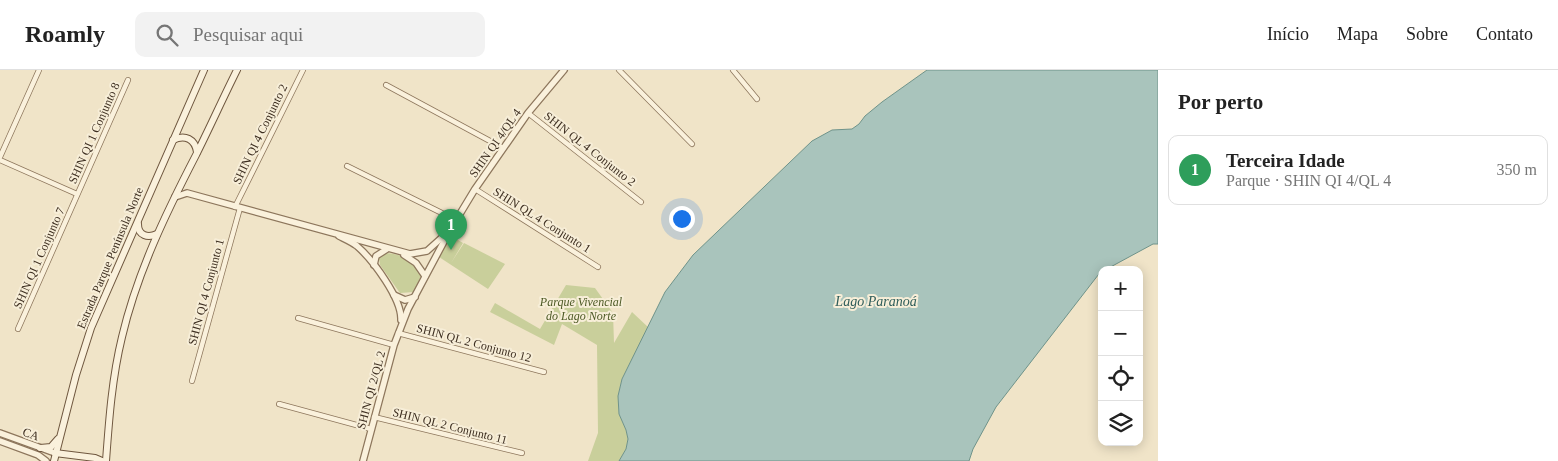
<!DOCTYPE html>
<html lang="pt">
<head>
<meta charset="utf-8">
<style>
  :root { --surface:#fff; --page:#f2f2f2; --text:#222; --muted:#767676; --line:#e0e0e0; --accent:#9e2a2b }
  body { margin:0; font-family:"Times New Roman",serif; background:var(--page); color:var(--text) }
  .controls { position:absolute; right:15px; bottom:15px; display:grid; overflow:hidden; border-radius:10px; box-shadow:0 2px 12px #0003 }
  .controls button { width:45px; height:45px; display:grid; place-items:center; padding:0; border:0; border-bottom:1px solid var(--line); background:var(--surface); color:var(--text); font:25px sans-serif }
  .you { position:absolute; left:681px; top:148px; width:18px; height:18px; margin:-12px; border:4px solid #fff; border-radius:50%; background:#1a73e8; box-shadow:0 0 0 8px #1a73e833 }
  .badge { display:grid; place-items:center; width:32px; height:32px; border-radius:50%; background:var(--accent); color:#fff; font-size:16px; font-weight:700 }
  .pin { position:absolute; translate:-50% -41px; filter:drop-shadow(0 1px 2px #0008) }
  .pin::after { content:''; position:absolute; top:26px; width:18px; height:15px; background:inherit; clip-path:polygon(0 0,100% 0,50% 100%) }
  .list { margin:0; padding:0; list-style:none }
  h2 { display:flex; justify-content:space-between; align-items:center; height:65px; margin:0; padding:0 20px; font-size:21px }
  h2 small { font-size:16px; font-weight:400; color:var(--muted) }
  .list li { display:grid; grid-template-columns:32px 1fr auto; gap:15px; align-items:center; box-sizing:border-box; height:70px; margin:0 10px 10px; padding:0 10px; border:1px solid var(--line); border-radius:10px }
  .list b { display:block; font-size:19px; white-space:nowrap }
  .list p { margin:0; font-size:16px; white-space:nowrap; color:var(--muted) }
  .list em { font-size:16px; font-style:normal; color:var(--muted) }
  .icon { flex:none; width:28px; height:28px; fill:none; stroke:currentColor; stroke-width:2; stroke-linecap:round; stroke-linejoin:round }
  .map { position:relative; flex:none; width:1158px; height:391px; overflow:hidden }
  header { display:flex; align-items:center; gap:30px; box-sizing:border-box; height:70px; padding:0 25px; background:var(--surface); border-bottom:1px solid var(--line) }
  header strong { font-size:24px }
  nav { display:flex; gap:28px; margin-inline-start:auto; font-size:18px }
  .search { width:350px; height:45px; background:var(--page); display:flex; align-items:center; gap:12px; box-sizing:border-box; padding:0 18px; border-radius:10px; color:var(--muted); font-size:19px }
  main { display:flex }
  aside { flex:1; background:var(--surface) }
  .map>svg:first-child { display:block }
</style>
</head>
<body>
<header>
<strong>Roamly</strong>
<div class="search"><svg class="icon" aria-label="search" viewBox="0 0 24 24"><circle cx="10" cy="10" r="6"/><path d="M15 15l6 6"/></svg>Pesquisar aqui</div>
<nav><a>Início</a><a>Mapa</a><a>Sobre</a><a>Contato</a></nav>
</header>
<main>
<div class="map">
<svg width="1158" height="391" viewBox="0 0 1158 391">
  <rect width="100%" height="100%" fill="#f0e4c8"/>
  <g fill="#c9cf9b">
    <path d="M451,166L463,173L451,193L464,173L505,194L488,219L439,187Z"/>
    <path d="M382,183C398,182 415,190 421,206L414,222L400,223L380,195L379,188Z"/>
    <path d="M566,215L595,218L613,243L614,273L632,242L649,258L622,309L618,326L619,344L626,360L628,369L626,379L619,391H588L598,363L597,275L562,254L554,275L490,242L495,233L540,259Z"/>
  </g>
  <path fill="#a9c4bc" stroke="#6f938a" d="M927,0H1158V174H1153L1105,200H1102L996,337L973,379L969,391H619L626,379L628,369L626,360L619,344L618,326L622,309L665,222L693,185L812,71L832,60L852,59L859,54L865,46L882,32Z"/>
  <g fill="none" stroke-linecap="round" stroke-linejoin="round">
    <g stroke="#8d765c" stroke-width="6">
      <g id="minor">
        <path d="M619,0L692,74"/>
        <path d="M733,0L757,29"/>
        <path d="M386,15L503,78"/>
        <path d="M528,43L641,132"/>
        <path d="M0,87L39,0"/>
        <path d="M0,90L77,124"/>
        <path d="M347,96L456,150"/>
        <path d="M475,119L598,197"/>
        <path d="M235,137L303,0"/>
        <path d="M298,248L394,275"/>
        <path d="M18,259L128,10"/>
        <path d="M398,263L544,302"/>
        <path d="M192,311L240,138"/>
        <path d="M279,334L371,359"/>
        <path d="M374,347L522,383"/>
      </g>
    </g>
    <g stroke="#8d765c" stroke-width="8">
      <g id="tertiary">
        <path d="M175,127L187,123L410,184L427,181L447,163"/>
        <path d="M339,166C345,169 352,172 357,176C373,190 402,229 401,250"/>
        <path d="M404,185L416,193L425,206"/>
        <path d="M374,195L376,186L387,179"/>
        <path d="M394,225L405,230L415,227"/>
        <path d="M0,363L55,383"/>
        <path d="M0,371L38,385L46,391"/>
        <path d="M363,391L394,275L408,239L449,162L475,119L528,43L564,0"/>
      </g>
    </g>
    <g stroke="#6f573f" stroke-width="8">
      <g id="secondary">
        <path d="M173,70C185,64 195,69 197,82"/>
        <path d="M138,154C138,166 148,168 157,164"/>
        <path d="M40,378L51,377L58,369"/>
        <path d="M55,383L95,388L102,391"/>
        <path d="M54,391L76,305L91,258L204,0"/>
        <path d="M106,391C109,350 112,308 122,267C137,203 166,143 196,85C210,57 223,28 237,0"/>
      </g>
    </g>
    <use href="#minor" stroke="#faf1dc" stroke-width="4.5"/>
    <use href="#tertiary" stroke="#faf1dc" stroke-width="5.5"/>
    <use href="#secondary" stroke="#faf1dc" stroke-width="6"/>
  </g>
  <g text-anchor="middle" stroke-width="4" stroke-linejoin="round" paint-order="stroke">
    <g font-size="12" fill="#3d2e20" stroke="#f7eed8">
      <text transform="translate(94 63) rotate(-66)" y="4">SHIN QI 1 Conjunto 8</text>
      <text transform="translate(260 64) rotate(-64)" y="4">SHIN QI 4 Conjunto 2</text>
      <text transform="translate(495 73) rotate(-55)" y="4">SHIN QI 4/QL 4</text>
      <text transform="translate(590 79) rotate(38)" y="4">SHIN QL 4 Conjunto 2</text>
      <text transform="translate(542 150) rotate(32)" y="4">SHIN QL 4 Conjunto 1</text>
      <text transform="translate(39 188) rotate(-66)" y="4">SHIN QI 1 Conjunto 7</text>
      <text transform="translate(110 188) rotate(-67)" y="4">Estrada Parque Península Norte</text>
      <text transform="translate(206 222) rotate(-75)" y="4">SHIN QI 4 Conjunto 1</text>
      <text transform="translate(474 273) rotate(15)" y="4">SHIN QL 2 Conjunto 12</text>
      <text transform="translate(371 320) rotate(-75)" y="4">SHIN QI 2/QL 2</text>
      <text transform="translate(450 356) rotate(14)" y="4">SHIN QL 2 Conjunto 11</text>
      <text transform="translate(31 364) rotate(20)" y="4">CA</text>
    </g>
    <g font-size="12" font-style="italic" fill="#4d5a26" stroke="#f7eed8">
      <text x="581" y="236">Parque Vivencial<tspan x="581" dy="14">do Lago Norte</tspan></text>
    </g>
    <g font-size="14" font-style="italic" fill="#2f5d5a" stroke="#f7eed8">
      <text x="876" y="236">Lago Paranoá</text>
    </g>
  </g>
</svg>
<div class="controls">
<button>+</button>
<button>−</button>
<button><svg class="icon" aria-label="locate" viewBox="0 0 24 24"><circle cx="12" cy="12" r="6"/><path d="M12 2v4M12 18v4M2 12h4M18 12h4"/></svg></button>
<button><svg class="icon" aria-label="layers" viewBox="0 0 24 24"><path d="M12 4l9 5-9 5-9-5zM3 14l9 5 9-5"/></svg></button>
</div>
<div class="you"></div>
<div class="pin badge" style="left:451px;top:180px;background:#2e9e5b">1</div>
</div>
<aside>
<h2>Por perto<small></small></h2>
<ul class="list">
<li><span class="badge" style="background:#2e9e5b">1</span><div><b>Terceira Idade</b><p>Parque · SHIN QI 4/QL 4</p></div><em>350 m</em></li>
</ul>
</aside>
</main>
</body>
</html>
